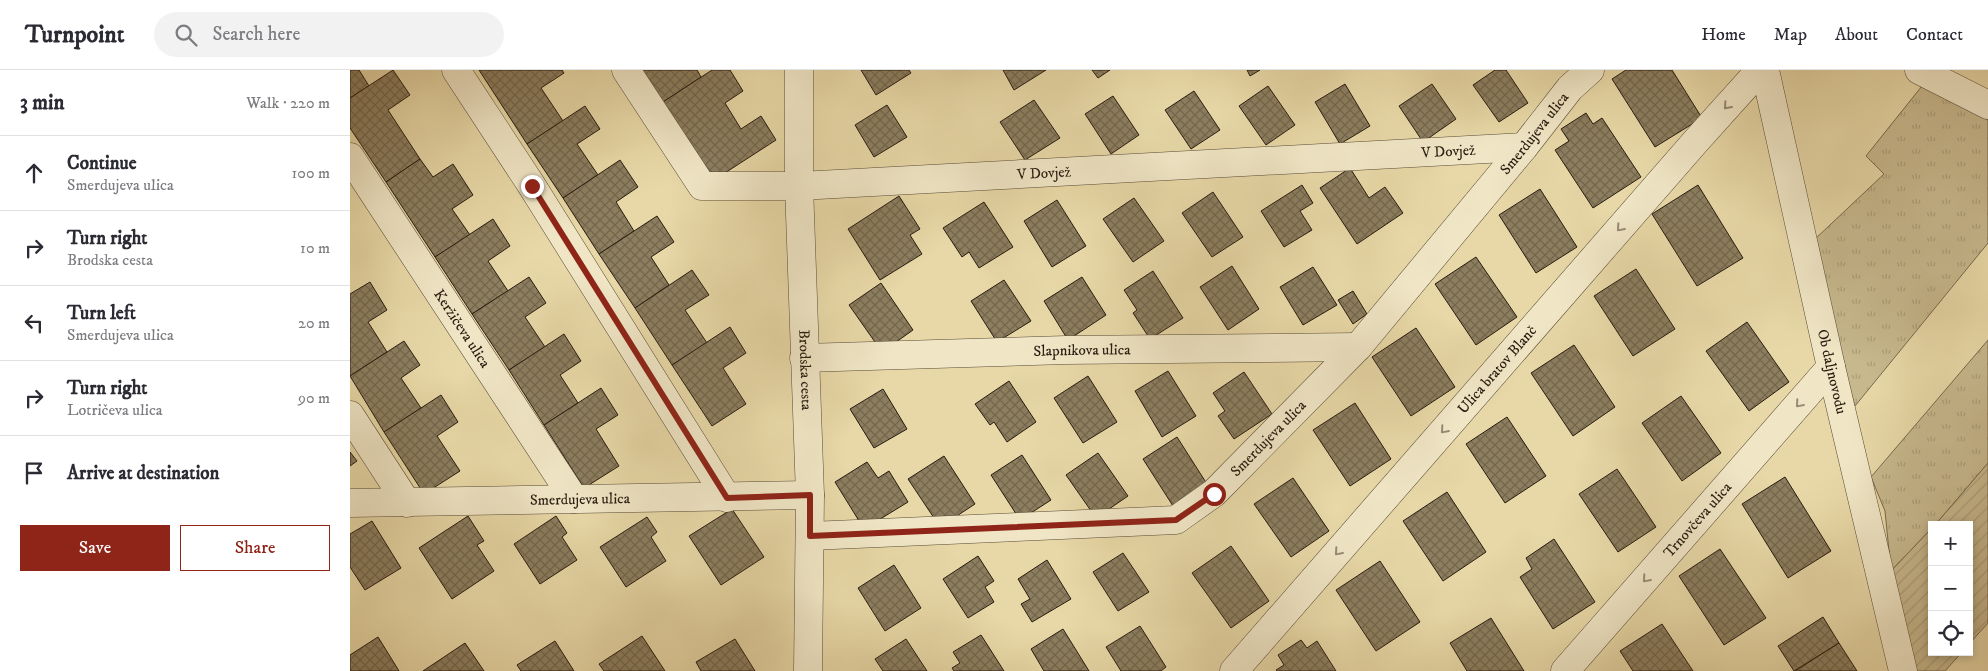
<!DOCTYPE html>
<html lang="en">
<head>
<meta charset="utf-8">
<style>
  :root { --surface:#fff; --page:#f2f2f3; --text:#2b2b33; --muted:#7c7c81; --line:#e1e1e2; --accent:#8f2418 }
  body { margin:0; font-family:"IM FELL DW Pica",serif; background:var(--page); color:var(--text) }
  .controls { position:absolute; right:15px; bottom:15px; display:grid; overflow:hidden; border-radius:0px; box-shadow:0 2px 8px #0003 }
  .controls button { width:45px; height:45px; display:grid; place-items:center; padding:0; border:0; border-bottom:1px solid var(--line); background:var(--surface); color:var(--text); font:25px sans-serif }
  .stop { position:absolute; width:15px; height:15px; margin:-11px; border:4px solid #8f2418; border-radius:50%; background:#fff }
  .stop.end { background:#8f2418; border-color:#fff; box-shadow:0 1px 5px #0008 }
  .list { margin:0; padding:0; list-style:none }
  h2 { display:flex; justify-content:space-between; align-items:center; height:65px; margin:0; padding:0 20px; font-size:21px }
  h2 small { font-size:16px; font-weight:400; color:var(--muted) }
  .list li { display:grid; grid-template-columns:32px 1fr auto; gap:15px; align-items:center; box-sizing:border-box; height:75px; padding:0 20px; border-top:1px solid var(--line) }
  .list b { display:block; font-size:19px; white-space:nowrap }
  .list p { margin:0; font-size:16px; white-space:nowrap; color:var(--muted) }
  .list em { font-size:16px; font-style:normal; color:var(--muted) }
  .actions { display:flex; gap:10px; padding:15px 20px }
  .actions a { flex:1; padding:11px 0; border:1px solid var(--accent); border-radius:0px; text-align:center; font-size:18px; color:var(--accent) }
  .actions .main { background:var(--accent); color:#fff }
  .icon { flex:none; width:28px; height:28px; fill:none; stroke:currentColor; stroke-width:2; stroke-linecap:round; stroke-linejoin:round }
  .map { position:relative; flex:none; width:1638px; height:601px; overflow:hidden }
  header { display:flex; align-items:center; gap:30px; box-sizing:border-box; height:70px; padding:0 25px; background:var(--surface); border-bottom:1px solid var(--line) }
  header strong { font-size:24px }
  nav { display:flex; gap:28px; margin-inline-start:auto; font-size:18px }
  .search { width:350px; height:45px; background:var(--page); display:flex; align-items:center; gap:12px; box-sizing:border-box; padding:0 18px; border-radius:28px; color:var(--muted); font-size:19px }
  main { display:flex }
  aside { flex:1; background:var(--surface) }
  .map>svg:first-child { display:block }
</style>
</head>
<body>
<header>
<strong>Turnpoint</strong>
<div class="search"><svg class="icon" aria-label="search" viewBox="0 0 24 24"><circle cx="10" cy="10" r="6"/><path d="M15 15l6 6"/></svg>Search here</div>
<nav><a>Home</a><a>Map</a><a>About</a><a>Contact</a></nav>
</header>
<main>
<aside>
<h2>3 min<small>Walk · 220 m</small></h2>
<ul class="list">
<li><svg class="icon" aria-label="ahead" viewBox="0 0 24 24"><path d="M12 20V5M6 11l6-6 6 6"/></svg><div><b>Continue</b><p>Smerdujeva ulica</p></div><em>100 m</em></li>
<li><svg class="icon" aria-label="right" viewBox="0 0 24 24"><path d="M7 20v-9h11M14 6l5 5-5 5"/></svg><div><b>Turn right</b><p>Brodska cesta</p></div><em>10 m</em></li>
<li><svg class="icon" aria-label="left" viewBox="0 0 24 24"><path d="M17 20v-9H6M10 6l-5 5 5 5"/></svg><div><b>Turn left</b><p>Smerdujeva ulica</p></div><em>20 m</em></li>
<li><svg class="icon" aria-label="right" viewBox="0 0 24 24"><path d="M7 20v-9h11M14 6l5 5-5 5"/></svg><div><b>Turn right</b><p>Lotričeva ulica</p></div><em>90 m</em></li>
<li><svg class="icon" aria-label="arrive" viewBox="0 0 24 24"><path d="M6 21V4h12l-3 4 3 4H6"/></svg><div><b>Arrive at destination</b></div></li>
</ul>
<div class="actions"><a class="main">Save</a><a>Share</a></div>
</aside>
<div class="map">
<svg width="1638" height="601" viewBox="0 0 1638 601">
  <defs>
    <pattern id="grass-tufts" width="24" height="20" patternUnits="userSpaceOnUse" patternTransform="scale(1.25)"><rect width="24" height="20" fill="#c7b88d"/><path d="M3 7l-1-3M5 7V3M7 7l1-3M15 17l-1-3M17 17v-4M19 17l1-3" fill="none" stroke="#ab9e79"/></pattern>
    <pattern id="garden-furrows" width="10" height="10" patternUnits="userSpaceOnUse" patternTransform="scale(1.25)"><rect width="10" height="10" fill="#c7b88d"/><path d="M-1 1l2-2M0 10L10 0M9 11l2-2" fill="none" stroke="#ab9e79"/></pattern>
    <pattern id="building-cross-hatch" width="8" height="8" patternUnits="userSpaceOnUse" patternTransform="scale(1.25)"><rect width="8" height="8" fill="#8c7e5f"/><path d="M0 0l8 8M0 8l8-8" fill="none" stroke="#72664d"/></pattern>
  </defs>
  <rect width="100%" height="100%" fill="#e8d8a7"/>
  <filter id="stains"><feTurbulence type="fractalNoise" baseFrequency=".004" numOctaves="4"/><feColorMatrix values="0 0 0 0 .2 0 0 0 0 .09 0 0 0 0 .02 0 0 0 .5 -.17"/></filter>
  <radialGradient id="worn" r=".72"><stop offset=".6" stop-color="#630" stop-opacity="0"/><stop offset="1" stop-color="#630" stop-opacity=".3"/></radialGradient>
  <g fill="url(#grass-tufts)" stroke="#786a4e">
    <path d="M1572,16L1590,23L1638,50V173L1505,336L1489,281L1464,170L1534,104L1516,86Z"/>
    <path d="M1638,270V393L1585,455H1582V458L1541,501L1535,441L1521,407Z"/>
  </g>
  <g fill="url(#garden-furrows)" stroke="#786a4e">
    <path d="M1638,393V553L1619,574V455H1585Z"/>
    <path d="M1582,458V582H1612L1595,601H1564L1541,501Z"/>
  </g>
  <g fill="url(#building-cross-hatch)" stroke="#281c10">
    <path d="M0,0H9L19,16L0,28Z"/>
    <path d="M43,0L60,25L38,40L70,89L36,112L0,58V28Z"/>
    <path d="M129,0H212L214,3L191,18L213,51L177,74Z"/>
    <path d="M282,0H347L351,7L313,32L301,13L294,18Z"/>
    <path d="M362,0H380L393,21L375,33L391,59L411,46L426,70L364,110L313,32Z"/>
    <path d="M511,0H559L561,3L526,25Z"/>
    <path d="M653,0H696L664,20Z"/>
    <path d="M742,0H760L748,8Z"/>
    <path d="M897,0H910L900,6Z"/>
    <path d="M1145,0H1156L1178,33L1149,52L1123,15Z"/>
    <path d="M1276,0H1322L1352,48L1305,77L1262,9Z"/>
    <path d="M995,14L1020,56L990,74L965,32Z"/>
    <path d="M1082,14L1106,49L1073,72L1049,36Z"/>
    <path d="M918,16L945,55L916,75L889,36Z"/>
    <path d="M844,21L870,60L841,79L815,40Z"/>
    <path d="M763,26L789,65L761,84L735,44Z"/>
    <path d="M684,30L710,68L675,90L650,52Z"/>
    <path d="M537,35L557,67L524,87L505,55Z"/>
    <path d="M235,36L250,59L227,74L248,105L213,128L177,74Z"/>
    <path d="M1236,43L1243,54L1252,48L1291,107L1243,138L1205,80L1219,71L1211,59Z"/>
    <path d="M70,89L83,107L103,94L123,125L102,139L120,165L85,187L36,112Z"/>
    <path d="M270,90L288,117L266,132L284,161L249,184L213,128Z"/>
    <path d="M1000,98L1019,128L1035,117L1053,143L1007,174L970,118Z"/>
    <path d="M952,115L963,133L950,141L962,160L934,177L911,141Z"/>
    <path d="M1348,115L1393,188L1347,216L1302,144Z"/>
    <path d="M1190,119L1227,177L1186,203L1149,145Z"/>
    <path d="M863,122L893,167L862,187L832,143Z"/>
    <path d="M549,126L570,159L560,165L572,184L530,210L498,159Z"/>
    <path d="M784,128L814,171L783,192L753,149Z"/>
    <path d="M707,130L736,176L702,197L674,151Z"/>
    <path d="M634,132L663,177L629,198L619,182L612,187L593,158Z"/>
    <path d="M307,146L324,172L301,187L319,215L285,238L249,184Z"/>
    <path d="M143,149L160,176L138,191L158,221L122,244L85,187Z"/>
    <path d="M1126,187L1167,247L1126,275L1085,214Z"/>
    <path d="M882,196L909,239L878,260L850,217Z"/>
    <path d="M963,197L987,235L953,255L930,217Z"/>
    <path d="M1286,199L1325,259L1283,286L1244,226Z"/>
    <path d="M342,200L359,225L335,240L357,273L322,295L285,238Z"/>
    <path d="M803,201L833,248L800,269L783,243L787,240L774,220Z"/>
    <path d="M179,207L196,233L175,247L195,277L159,300L122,244Z"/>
    <path d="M732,207L756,245L718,270L694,231Z"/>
    <path d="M654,210L681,251L647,272L621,231Z"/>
    <path d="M20,212L37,240L18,252L37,282L0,306V224Z"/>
    <path d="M531,213L563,260L532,282L499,235Z"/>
    <path d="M1003,221L1017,244L1003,254L988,230Z"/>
    <path d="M1397,252L1439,312L1399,341L1356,281Z"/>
    <path d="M380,257L396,283L373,298L396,334L362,356L322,295Z"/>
    <path d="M1066,258L1105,317L1061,346L1022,287Z"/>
    <path d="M214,264L231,291L210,305L228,333L194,355L159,300Z"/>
    <path d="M54,271L70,295L51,308L71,338L34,362L0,306Z"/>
    <path d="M1224,275L1265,337L1223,366L1181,303Z"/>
    <path d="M818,301L846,346L812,367L785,321Z"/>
    <path d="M894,302L922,344L884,369L868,346L875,341L863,323Z"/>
    <path d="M738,306L767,352L733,373L704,328Z"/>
    <path d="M659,311L686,352L657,372L644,352L640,355L625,334Z"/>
    <path d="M251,318L268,345L246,359L269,396L234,418L194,355Z"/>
    <path d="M533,319L557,359L524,378L500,339Z"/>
    <path d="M91,325L108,352L87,366L110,401L74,424L34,362Z"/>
    <path d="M1331,326L1371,383L1332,411L1292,353Z"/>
    <path d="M1005,333L1041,389L1000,416L963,360Z"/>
    <path d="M1157,347L1196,406L1155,433L1116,374Z"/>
    <path d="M827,367L857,414L823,436L793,389Z"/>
    <path d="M0,382L7,391L0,396Z"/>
    <path d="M748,383L778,426L746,448L716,405Z"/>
    <path d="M672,385L701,430L670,450L641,405Z"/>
    <path d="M594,386L625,434L590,457L558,409Z"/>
    <path d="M517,392L528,408L539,401L558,432L514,459L485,412Z"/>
    <path d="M1267,399L1306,457L1268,482L1229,424Z"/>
    <path d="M1435,407L1481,481L1438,508L1392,434Z"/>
    <path d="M943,408L979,461L941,487L904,434Z"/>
    <path d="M1097,422L1136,482L1093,511L1053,451Z"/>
    <path d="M382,439L414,487L371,515L339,466Z"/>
    <path d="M118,446L134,471L127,475L144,501L102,529L69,478Z"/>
    <path d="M206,446L217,463L212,467L227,490L190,514L164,474Z"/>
    <path d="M297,447L307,462L301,467L316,491L276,517L250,477Z"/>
    <path d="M22,451L51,498L15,520L0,497V464Z"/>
    <path d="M1204,469L1245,532L1203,559L1170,507L1182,499L1176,488Z"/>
    <path d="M881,476L919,531L881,558L842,503Z"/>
    <path d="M1370,479L1416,548L1374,575L1329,506Z"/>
    <path d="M773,483L799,522L768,541L743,502Z"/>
    <path d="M628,486L644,511L635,517L644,532L618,548L593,509Z"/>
    <path d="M697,490L721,529L682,552L671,534L680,529L668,509Z"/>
    <path d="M1030,491L1070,552L1026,581L986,520Z"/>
    <path d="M544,495L571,538L535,561L508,518Z"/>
    <path d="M1473,547L1489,573L1444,601L1428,576Z"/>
    <path d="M1141,548L1174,601H1117L1100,573Z"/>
    <path d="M1312,554L1343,601H1283L1270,581Z"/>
    <path d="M790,556L816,597L811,601H771L756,577Z"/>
    <path d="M713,559L739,601H694L681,579Z"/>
    <path d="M631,565L654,601H604L602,598L610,593L603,582Z"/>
    <path d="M292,566L315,601H254L249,594Z"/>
    <path d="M28,567L49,601H0V585Z"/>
    <path d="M385,569L405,601H351L346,592Z"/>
    <path d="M556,569L577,601H533L525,589Z"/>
    <path d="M951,570L957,578L967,571L986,601H927L926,600L934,595L928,585Z"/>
    <path d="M205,571L224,601H171L167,595Z"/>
    <path d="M115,573L134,601H73Z"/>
    <path d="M1489,573L1507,601H1445Z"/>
  </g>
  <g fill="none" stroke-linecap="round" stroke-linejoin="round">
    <g stroke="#584b36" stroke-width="29">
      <g id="minor">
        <path d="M106,0L182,116L377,428"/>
        <path id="s1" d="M276,0L352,116H449L1174,77"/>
        <path id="s2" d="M449,0V116L460,425L458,601"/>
        <path id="s3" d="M1415,0L1481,297L1553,601"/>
        <path d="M1569,0L1638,35"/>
        <path id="s4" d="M0,87L224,429"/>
        <path id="s5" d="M454,288L716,280L1008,277"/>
        <path d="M0,345L57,433"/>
        <path id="s6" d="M0,433L460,425"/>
        <path id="s7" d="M460,466L826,450L864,423L1008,277L1174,77L1220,18L1240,0"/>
        <path id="s8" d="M884,601L1346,71L1410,0"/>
        <path id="s9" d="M1215,601L1481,297"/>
      </g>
    </g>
    <use href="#minor" stroke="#f0e6c6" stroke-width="28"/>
  </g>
  <defs><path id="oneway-chevron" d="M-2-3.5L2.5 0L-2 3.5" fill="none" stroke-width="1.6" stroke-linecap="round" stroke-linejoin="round" transform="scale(1.25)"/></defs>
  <g stroke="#968b74">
    <use href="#oneway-chevron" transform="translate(1377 36) rotate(132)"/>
    <use href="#oneway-chevron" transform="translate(1270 158) rotate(131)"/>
    <use href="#oneway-chevron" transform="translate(1449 334) rotate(131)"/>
    <use href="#oneway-chevron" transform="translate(1094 360) rotate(131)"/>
    <use href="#oneway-chevron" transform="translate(988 482) rotate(131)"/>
    <use href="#oneway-chevron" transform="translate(1296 509) rotate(131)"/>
  </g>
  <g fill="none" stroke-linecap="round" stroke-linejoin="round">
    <path stroke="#8f2418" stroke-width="6" d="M182,116L377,428L460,425V466L826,450L864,424"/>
  </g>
  <g text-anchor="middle" stroke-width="4" stroke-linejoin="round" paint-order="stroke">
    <g font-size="15" fill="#281c10" stroke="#f0e6c6">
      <text dy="5" stroke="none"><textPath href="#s7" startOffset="895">Smerdujeva ulica</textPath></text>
      <text dy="5" stroke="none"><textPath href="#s1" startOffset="886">V Dovjež</textPath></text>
      <text dy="5" stroke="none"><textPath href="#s1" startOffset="481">V Dovjež</textPath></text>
      <text dy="5" stroke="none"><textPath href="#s4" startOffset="205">Keržičeva ulica</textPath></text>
      <text dy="5" stroke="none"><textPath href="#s5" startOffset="278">Slapnikova ulica</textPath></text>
      <text dy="5" stroke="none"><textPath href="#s8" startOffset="400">Ulica bratov Blanč</textPath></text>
      <text dy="5" stroke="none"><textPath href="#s2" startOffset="300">Brodska cesta</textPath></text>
      <text dy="5" stroke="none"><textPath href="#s3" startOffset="309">Ob daljnovodu</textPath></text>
      <text dy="5" stroke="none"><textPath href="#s7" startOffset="490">Smerdujeva ulica</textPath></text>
      <text dy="5" stroke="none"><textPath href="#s6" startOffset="230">Smerdujeva ulica</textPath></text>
      <text dy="5" stroke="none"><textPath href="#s9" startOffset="201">Trnovčeva ulica</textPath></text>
    </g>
  </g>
  <rect width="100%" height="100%" filter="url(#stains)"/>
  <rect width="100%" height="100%" fill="url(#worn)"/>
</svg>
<div class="controls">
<button>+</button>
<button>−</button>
<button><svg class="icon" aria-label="locate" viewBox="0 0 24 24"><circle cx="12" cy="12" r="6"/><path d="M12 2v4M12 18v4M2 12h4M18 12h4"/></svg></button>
</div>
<div class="stop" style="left:864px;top:424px"></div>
<div class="stop end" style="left:182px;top:116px"></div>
</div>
</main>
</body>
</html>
